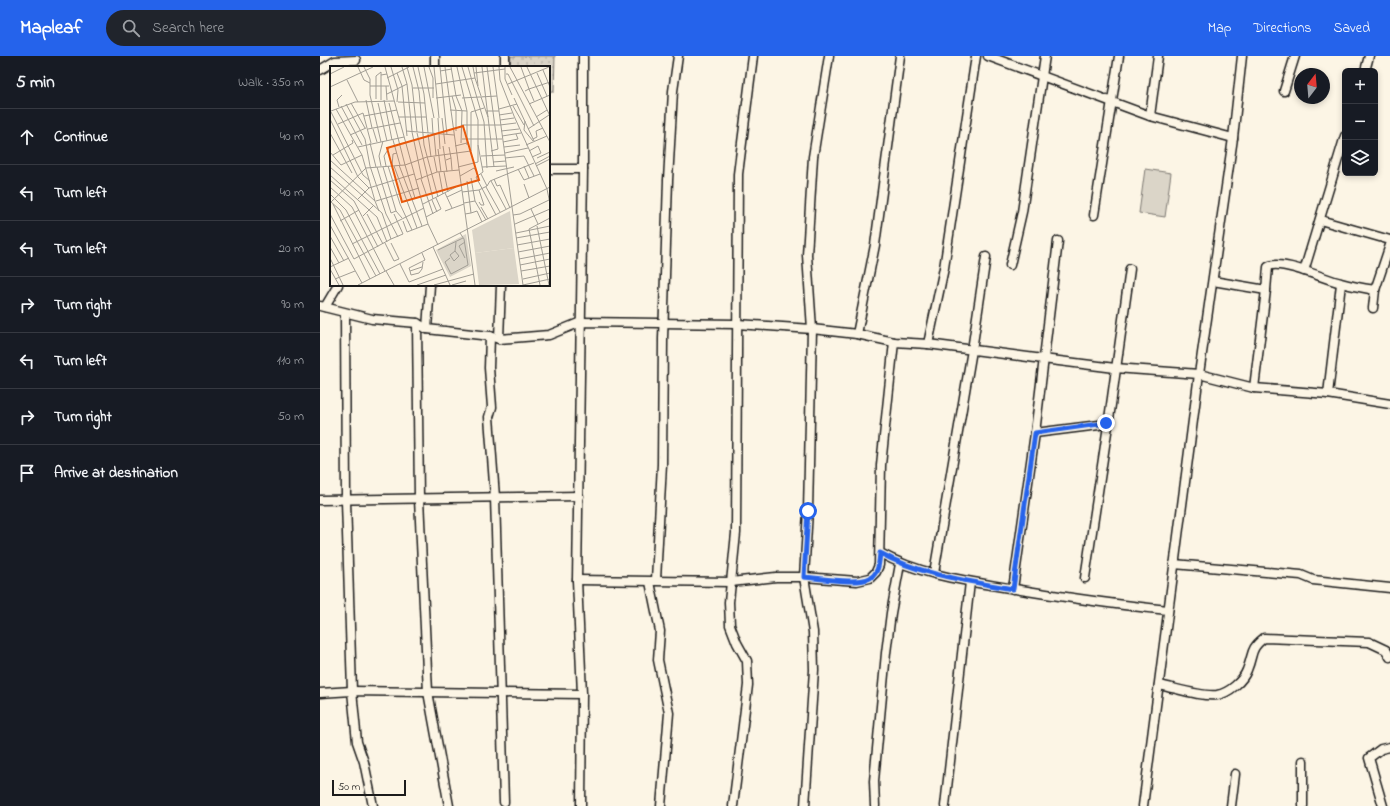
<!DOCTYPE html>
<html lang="en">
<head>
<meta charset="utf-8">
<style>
  :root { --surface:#171b24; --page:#20242c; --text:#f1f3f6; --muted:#9ea1a6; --line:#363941; --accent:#2563eb }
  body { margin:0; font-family:"Indie Flower",sans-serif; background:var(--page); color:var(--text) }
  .controls { position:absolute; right:12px; top:12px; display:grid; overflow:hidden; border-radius:6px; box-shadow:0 2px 6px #0003 }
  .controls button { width:36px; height:36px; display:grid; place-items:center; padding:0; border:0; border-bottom:1px solid var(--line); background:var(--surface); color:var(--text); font:20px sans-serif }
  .compass { position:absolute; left:974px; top:12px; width:36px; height:36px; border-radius:50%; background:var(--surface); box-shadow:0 2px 6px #0003; rotate:16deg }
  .scale { position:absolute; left:12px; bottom:10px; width:74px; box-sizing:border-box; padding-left:4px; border:2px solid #1c1c1c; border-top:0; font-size:11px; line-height:14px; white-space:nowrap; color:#1c1c1c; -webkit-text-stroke:3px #fcf5e5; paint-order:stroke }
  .stop { position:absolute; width:12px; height:12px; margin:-9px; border:3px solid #2563eb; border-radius:50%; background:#fff }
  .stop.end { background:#2563eb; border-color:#fff; box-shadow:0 1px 4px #0008 }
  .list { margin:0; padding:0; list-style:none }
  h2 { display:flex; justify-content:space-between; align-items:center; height:52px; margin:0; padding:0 16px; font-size:17px }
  h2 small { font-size:13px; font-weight:400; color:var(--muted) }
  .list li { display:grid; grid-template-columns:26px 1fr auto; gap:12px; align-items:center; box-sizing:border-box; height:56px; padding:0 16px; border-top:1px solid var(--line) }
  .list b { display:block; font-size:15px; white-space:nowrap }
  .list em { font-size:13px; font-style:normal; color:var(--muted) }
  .icon { flex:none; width:22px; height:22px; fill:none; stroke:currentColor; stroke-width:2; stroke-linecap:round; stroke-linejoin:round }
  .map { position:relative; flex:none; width:1070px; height:750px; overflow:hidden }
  header { display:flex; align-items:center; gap:24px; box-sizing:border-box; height:56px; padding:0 20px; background:var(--accent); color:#fff }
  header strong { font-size:19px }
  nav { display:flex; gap:22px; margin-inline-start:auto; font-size:14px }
  .search { width:280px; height:36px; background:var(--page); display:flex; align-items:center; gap:10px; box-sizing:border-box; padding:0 14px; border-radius:22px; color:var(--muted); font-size:15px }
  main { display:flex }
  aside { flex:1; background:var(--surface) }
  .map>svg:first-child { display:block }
</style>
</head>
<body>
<header>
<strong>Mapleaf</strong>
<div class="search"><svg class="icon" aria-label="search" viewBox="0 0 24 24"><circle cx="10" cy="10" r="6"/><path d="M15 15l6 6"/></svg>Search here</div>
<nav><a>Map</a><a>Directions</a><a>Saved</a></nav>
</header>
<main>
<aside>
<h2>5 min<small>Walk · 350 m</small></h2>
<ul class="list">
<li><svg class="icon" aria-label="ahead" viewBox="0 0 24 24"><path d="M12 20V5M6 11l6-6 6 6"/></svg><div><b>Continue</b></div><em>40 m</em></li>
<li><svg class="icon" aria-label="left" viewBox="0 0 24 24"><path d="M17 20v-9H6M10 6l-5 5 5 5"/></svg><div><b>Turn left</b></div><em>40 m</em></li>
<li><svg class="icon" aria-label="left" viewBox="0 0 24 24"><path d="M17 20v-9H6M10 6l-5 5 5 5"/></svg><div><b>Turn left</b></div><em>20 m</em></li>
<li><svg class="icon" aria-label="right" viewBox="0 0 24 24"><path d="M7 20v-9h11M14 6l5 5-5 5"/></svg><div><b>Turn right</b></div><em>90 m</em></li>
<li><svg class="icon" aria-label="left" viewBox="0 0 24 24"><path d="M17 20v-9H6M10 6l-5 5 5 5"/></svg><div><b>Turn left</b></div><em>110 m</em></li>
<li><svg class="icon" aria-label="right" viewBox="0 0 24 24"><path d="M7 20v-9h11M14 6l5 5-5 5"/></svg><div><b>Turn right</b></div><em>50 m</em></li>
<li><svg class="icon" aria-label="arrive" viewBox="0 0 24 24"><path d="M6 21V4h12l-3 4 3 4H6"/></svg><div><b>Arrive at destination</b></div></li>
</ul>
</aside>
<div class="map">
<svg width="1070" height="750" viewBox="0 0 1070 750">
  <defs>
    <pattern id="green-dots" width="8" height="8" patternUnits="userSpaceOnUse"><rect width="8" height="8" fill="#dbd5c8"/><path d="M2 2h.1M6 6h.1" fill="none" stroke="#bbb6ab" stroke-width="1.8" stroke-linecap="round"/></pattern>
  </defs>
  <rect width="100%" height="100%" fill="#fcf5e5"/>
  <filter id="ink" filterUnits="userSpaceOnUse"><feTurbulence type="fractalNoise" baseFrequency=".025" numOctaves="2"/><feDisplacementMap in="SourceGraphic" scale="8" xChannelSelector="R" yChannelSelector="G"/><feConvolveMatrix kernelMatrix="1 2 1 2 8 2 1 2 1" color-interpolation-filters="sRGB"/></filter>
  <g filter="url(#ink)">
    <path fill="url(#green-dots)" stroke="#7c7872" d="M191,0H235L234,36H229V11H190Z"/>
    <path fill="#dbd5c8" stroke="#7c7872" d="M825,113L851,117L845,161L819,157Z"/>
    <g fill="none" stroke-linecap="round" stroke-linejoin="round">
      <g stroke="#1c1c1c" stroke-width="11">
        <g id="minor">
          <path d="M115,0V11"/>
          <path d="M668,0L830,60L913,82"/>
          <path d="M185,11V0"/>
          <path d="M0,14L15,5L36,4"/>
          <path d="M1045,15L1049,0"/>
          <path d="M964,35L975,0"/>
          <path d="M830,60L838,0"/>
          <path d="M229,113H263"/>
          <path d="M774,159L799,0"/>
          <path d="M1000,164L1070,184"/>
          <path d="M690,209L702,156L725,0"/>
          <path d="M984,215L1025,80"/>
          <path d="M893,225L946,234L948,211C959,202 1007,224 1021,227C1032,230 1043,232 1055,234"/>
          <path d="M0,250L52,263L97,267L107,273L170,280L179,283L229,279L261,266L417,268L492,273L537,278L574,286L608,288L723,303L795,312L879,318L934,332L1008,338L1070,348"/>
          <path d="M5,251L18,229"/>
          <path d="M1053,252L1055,234L1070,189"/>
          <path d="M25,257L26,445L32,635L37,686L44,706L53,750"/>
          <path d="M97,267L99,443L108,636L129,750"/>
          <path d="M107,273L110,229"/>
          <path d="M537,278L555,189L580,0"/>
          <path d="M170,280L169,312L172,351L169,361L175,441L184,746"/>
          <path d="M179,283L181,229"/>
          <path d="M608,288L624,212L656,0"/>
          <path d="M934,332L946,234"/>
          <path d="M1008,338L1021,228"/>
          <path d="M715,377L779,369L786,367L789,363L810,213"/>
          <path d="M0,444L259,440"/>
          <path d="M560,497C601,520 654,526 701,534C750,542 799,549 848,554"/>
          <path d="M854,508L981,519L993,524L1070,532"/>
          <path d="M614,517L652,294L666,201"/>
          <path d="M765,522L789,363"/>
          <path d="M257,524L411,526L456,521H484L537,525L550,522L556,516L559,509L561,409L574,286"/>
          <path d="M336,524L342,408L343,283L348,124L353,35L358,0"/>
          <path d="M330,526L340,575L338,604L349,657L341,750"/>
          <path d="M693,533L715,377L738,185"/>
          <path d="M839,629C855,632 881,641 897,639C909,637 923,625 927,614C934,597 929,594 944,582L1049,586L1066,594L1070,601"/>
          <path d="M0,637L32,635L262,638"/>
          <path d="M983,705V750"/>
          <path d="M261,750L262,638L257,524L263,113V0"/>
          <path d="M413,750L428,629L427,605L417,587L410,569L409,546L416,477L418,118L433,0"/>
          <path d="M485,750L494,614L493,576L484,521L488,455L492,273L487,199L493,101L509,0"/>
          <path d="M555,750L554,725L566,597L571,557L580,508"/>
          <path d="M625,750L650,526"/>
          <path d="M823,750L879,318L913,82L922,0"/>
          <path d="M911,750L915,718"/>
          <path d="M1063,750L1049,702L1061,693L1070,691"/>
        </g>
      </g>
      <use href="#minor" stroke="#fcf5e5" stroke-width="8"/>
    </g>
  </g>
  <g fill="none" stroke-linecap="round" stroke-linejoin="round" filter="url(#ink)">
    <path stroke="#2563eb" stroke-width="5" d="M488,455L484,521C500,522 538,529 550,522C559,517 559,506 560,497C600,519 648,525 693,533L715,377L786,367"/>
  </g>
  <g transform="translate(10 10)">
    <rect width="220" height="220" fill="#fcf5e5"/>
    <path d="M180,145L184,182L145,187L142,164ZM136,168L141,200L120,211L106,184Z" fill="#dbd5c8"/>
    <path d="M184,182L189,218L149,219L145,187Z" fill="#dbd5c8"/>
    <path fill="none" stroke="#a29e95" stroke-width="1" d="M28,1L34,14L40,17M34,1L40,13V29L51,76M55,1L98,158L108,179M61,1L68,24L67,36M72,1L77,18L82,65M77,1L82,19L87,66M83,1L89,25L94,79L108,131M88,1L94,28L98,67M94,1L104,52M99,1L103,12V32M104,1L109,52M110,1L117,69M115,1L145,219M121,1L126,30L132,45L131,77M127,1L137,45V79M138,1L154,56L157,102M146,1L148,20M152,1L164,101M157,1L168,83L161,85M163,1L182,141M169,1L170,14L184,50L217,123L220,138M175,1V13L182,29M180,1L220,76M191,1L199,23L195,25M197,1L220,50M213,4L220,21M110,5L122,3M67,7L72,20L77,70M144,7L175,3M207,7L217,30M0,8L14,1M176,8H178L204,60M51,9V34M57,12L79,1M145,12L151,30M17,14L28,36M106,18L145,12L143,1M178,18L219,1M40,20H59M56,20L57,34M0,21L43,1M83,22H104M57,28L77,18M122,30L126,44M151,31L158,51M106,32L131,29M132,32L167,30M184,32L204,75M46,33V10L51,6V9L57,8M36,34L42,62M54,34L62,74M204,35L199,23L220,16M68,36L95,37M21,37L35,62M48,37L57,75M59,37L75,99M16,38L35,73L40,100L56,148L68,171M199,38L220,29M11,40L32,79M183,40L194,59M9,41L7,34L12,29M169,43L187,38M120,44L137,45M1,45L25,36L64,35M126,45V65M156,45H169M1,46L33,109L40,115M169,49L182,47M34,50L67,44M69,51H96M206,51L217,44M102,52L103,68M108,52L110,83M112,52L115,78M0,53L28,111L39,122M170,54L184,52M195,55L194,64L203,75M8,58L33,47L41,77M132,59H170M170,59L186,57M38,63L70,57M43,63L47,76M198,63L219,49M76,65L124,69M171,65L189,63M82,66L92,113M0,67L22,107M87,67L103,133M98,68L101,91M104,68L106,90M20,69L36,62M172,70L191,67M132,73H172M203,73L207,71L206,65L213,62M63,74L70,99M173,76L188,73L186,68M40,77L46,101M148,79L153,106L146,111L166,149M196,79L217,70M113,80L117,106M125,80L137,77M28,81L74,71M174,81L190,79M108,83L111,106M199,85L208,80L211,87L202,91M0,86L11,99L32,89L6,43M175,87L198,82M3,89L23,77L22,74M32,89L45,135M151,90L175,89M104,91L107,106M121,92L122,104M175,92L194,90L204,110M207,92L220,86M0,94L45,135L49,145M116,94L121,92L119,81M163,96L176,95M205,98L220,90M69,99L92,160M75,99L85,132M51,100L49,90L53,75M56,100L54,90L59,82M58,100L70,138L82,164M62,100L63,88L67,87M64,100L87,162M194,100L199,112M206,100L220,93M0,101L52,147L61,173L24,193L0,148M47,101L61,147L66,145M53,101L66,145L72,152M128,101L148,96V54L132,1M152,101L176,100M188,103L194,114L210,108M166,105L184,101M109,106L113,128M114,106L118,126M0,109L47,151L57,176M130,110L144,102L147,106M91,113L103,148M164,113L167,120L170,119L180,142M0,114L24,135L48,181M86,114L107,106L129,104M161,115L176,143M194,118L199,132M157,120L160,115L204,97M0,121L22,141L55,205M156,121L170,146M149,124L154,139H151L149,136M132,126L149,124L157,120L151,108M115,127L122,142M0,128L16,144L50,208M117,131L132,124M28,133L39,122L84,108M102,134L107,146M0,135L10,144L46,210M46,135L89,122M145,135L156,154M0,137L36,102L75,99L97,91L141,85V46L154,42M134,137L145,135L141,112M3,138L40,213M93,138L126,121M151,141L158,153M182,141L193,219M201,143L208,158M115,145L134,138M141,147L147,145L152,156M37,148L53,178M135,148L141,147L137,115M183,149L190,148L219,134M33,150L43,140M96,151L111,143L106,132M10,155L29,144M73,155L77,166L98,158M185,158L220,143M0,159L32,217M207,160L219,219M186,167L220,160M0,170L14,195M186,172L220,166M61,173L73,168L64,148M55,177L64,195L69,193L61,177M22,178L94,142M187,179L220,173M0,181L9,197M103,181L120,219M108,184L133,172M125,185L129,190L124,195L120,189L125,185L126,176M188,186L220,180M0,192L13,219M120,192L115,196L121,208L138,199L134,173L130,167M135,192L129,180L135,176M189,193L220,187M70,198L79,216L113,203M190,199L220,193M0,201L19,192M92,201L80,205L81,209L89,207L92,203L93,196M0,203L9,219M56,205L64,219M80,205L79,202L95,194L92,187M191,205L220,200M5,213L25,205M193,213L220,207M28,219L220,121M87,219L116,209M104,219L144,208M122,219L136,215M193,219L220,213M210,219L199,163L220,152"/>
    <path fill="#e8590c" fill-opacity="0.15" stroke="#e8590c" stroke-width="2" d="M133,60L149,114L72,136L57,82Z"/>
    <rect width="220" height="220" fill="none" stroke="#1c1c1c" stroke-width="2"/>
  </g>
</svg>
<div class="controls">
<button>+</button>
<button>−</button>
<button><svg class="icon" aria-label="layers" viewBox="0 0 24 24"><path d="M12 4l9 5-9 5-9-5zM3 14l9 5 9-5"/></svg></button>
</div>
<svg class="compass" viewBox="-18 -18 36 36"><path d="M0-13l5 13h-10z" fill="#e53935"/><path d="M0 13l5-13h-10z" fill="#9ea1a6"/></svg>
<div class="scale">50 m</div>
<div class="stop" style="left:488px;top:455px"></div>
<div class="stop end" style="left:786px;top:367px"></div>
</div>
</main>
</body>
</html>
